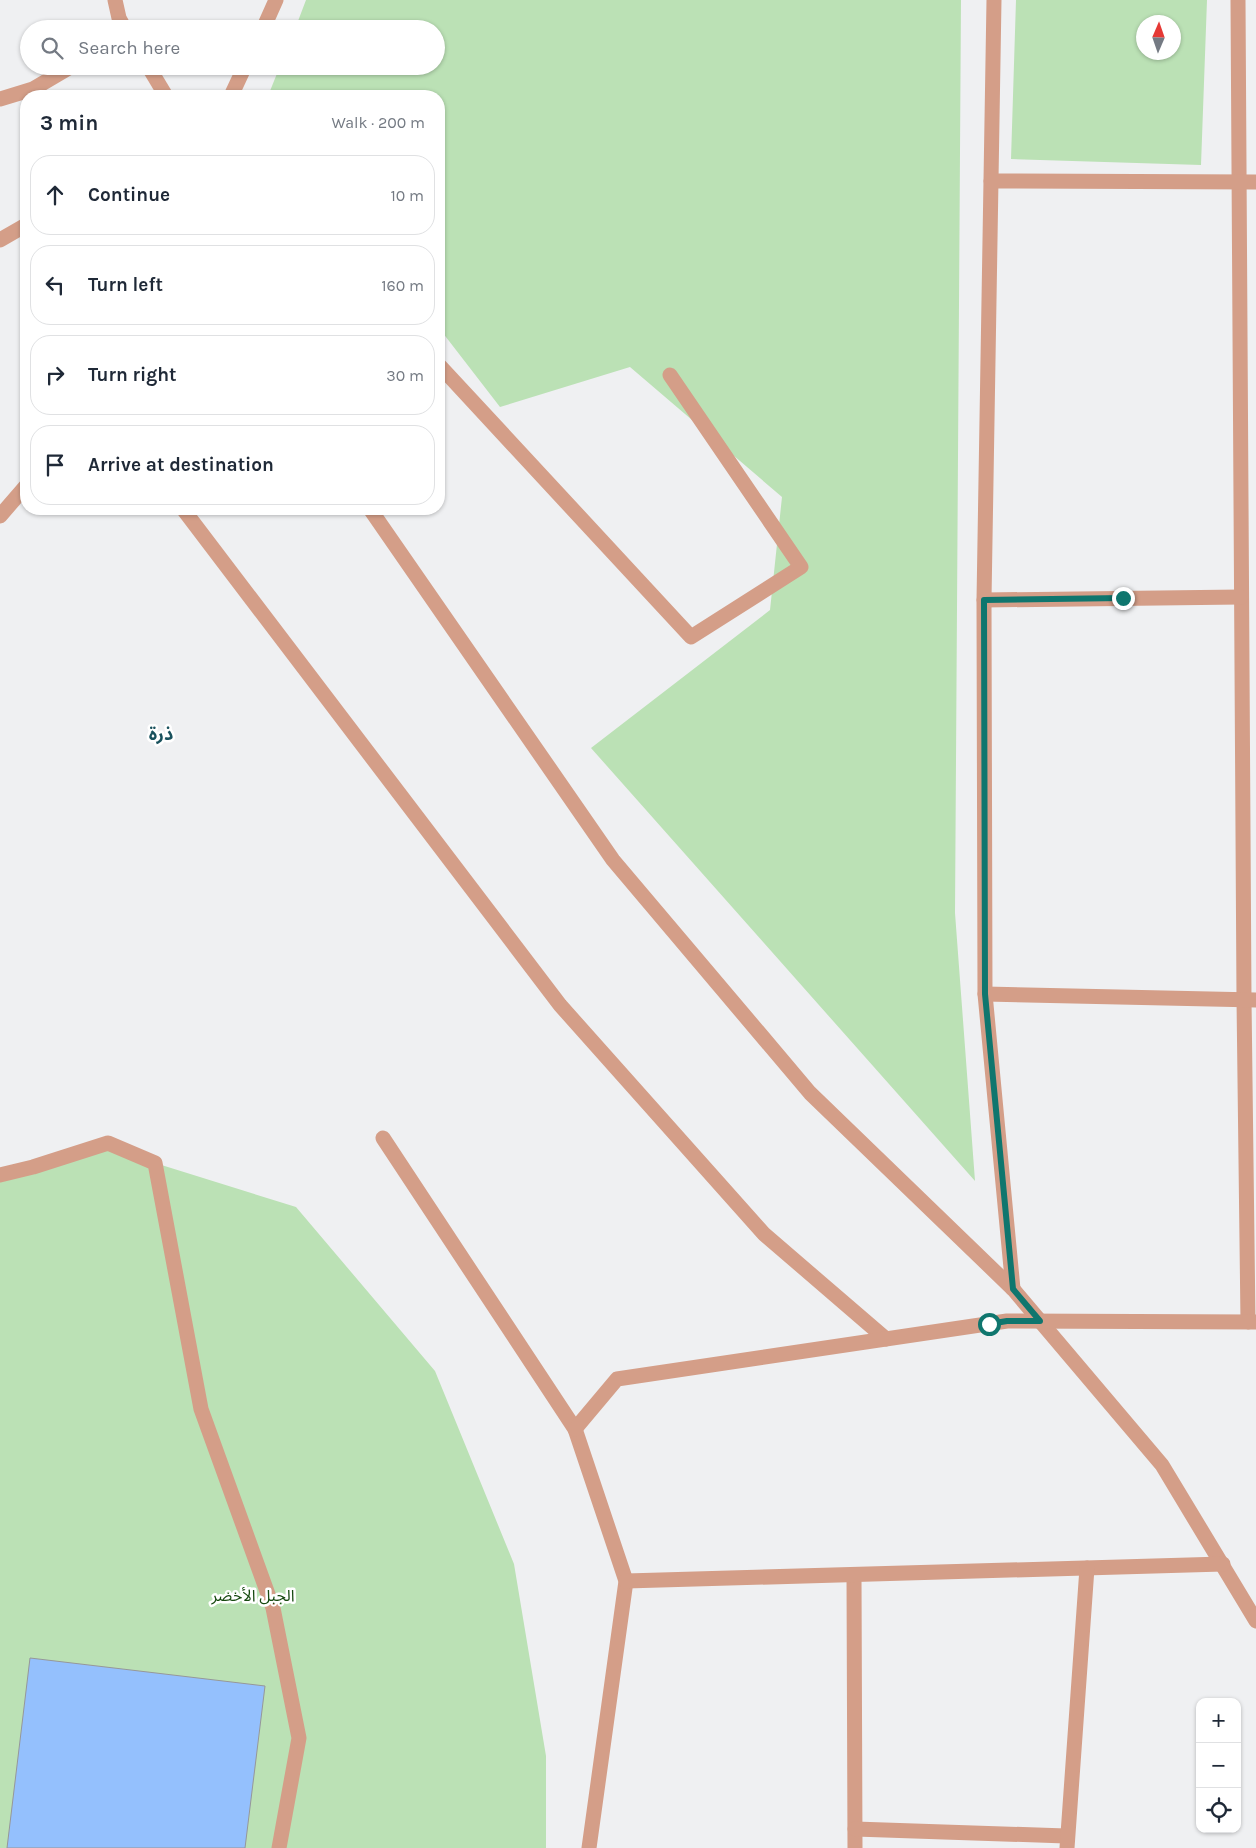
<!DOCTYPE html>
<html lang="en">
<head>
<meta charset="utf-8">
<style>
  :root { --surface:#fff; --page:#f6f6f7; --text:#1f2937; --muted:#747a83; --line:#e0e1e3 }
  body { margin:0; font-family:Karla,"Noto Sans Arabic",sans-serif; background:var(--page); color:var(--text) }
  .controls { position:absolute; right:15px; bottom:15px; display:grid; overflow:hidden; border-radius:10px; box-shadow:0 1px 4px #0004 }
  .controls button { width:45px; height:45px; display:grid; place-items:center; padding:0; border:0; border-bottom:1px solid var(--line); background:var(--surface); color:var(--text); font:25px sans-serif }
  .compass { position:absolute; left:1136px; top:15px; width:45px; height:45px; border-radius:50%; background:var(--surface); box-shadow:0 1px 4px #0004; rotate:2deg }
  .stop { position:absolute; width:15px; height:15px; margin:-11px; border:4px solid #0f766e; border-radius:50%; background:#fff }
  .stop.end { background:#0f766e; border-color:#fff; box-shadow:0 1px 5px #0008 }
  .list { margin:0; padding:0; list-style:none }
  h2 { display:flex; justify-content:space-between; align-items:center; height:65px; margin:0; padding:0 20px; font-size:21px }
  h2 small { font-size:16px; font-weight:400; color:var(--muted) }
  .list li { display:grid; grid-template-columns:32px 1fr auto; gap:15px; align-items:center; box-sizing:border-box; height:80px; margin:0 10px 10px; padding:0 10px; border:1px solid var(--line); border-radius:20px }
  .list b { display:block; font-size:19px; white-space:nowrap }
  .list em { font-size:16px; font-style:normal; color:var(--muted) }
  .icon { flex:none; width:28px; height:28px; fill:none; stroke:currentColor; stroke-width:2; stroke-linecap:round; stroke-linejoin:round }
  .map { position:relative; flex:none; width:1256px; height:1848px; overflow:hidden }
  .search { position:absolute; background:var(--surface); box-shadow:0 1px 4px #0004; left:20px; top:20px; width:425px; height:55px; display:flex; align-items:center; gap:12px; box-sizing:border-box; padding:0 18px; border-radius:28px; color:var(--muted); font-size:19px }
  .panel { position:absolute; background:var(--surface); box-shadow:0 1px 4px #0004; left:20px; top:90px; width:425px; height:425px; border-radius:20px }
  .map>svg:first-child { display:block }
</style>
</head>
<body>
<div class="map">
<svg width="1256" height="1848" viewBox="0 0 1256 1848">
  <rect width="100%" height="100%" fill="#eff0f2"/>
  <g fill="#bbe1b5" fill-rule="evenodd">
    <path d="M306,0H961L955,913L975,1181L591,748L770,610L782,497L630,367L500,407L439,328V96H268L280,66H436V29H295Z"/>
    <path d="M1016,0H1207L1201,165L1011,159ZM1144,22H1174V52H1144Z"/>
    <path d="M108,1143L155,1163L296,1207L435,1371L514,1564L546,1756V1848H0V1174Z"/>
  </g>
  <path fill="#94c0fd" stroke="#969799" d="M30,1658L265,1686L245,1848H7Z"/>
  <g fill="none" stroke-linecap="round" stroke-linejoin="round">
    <g stroke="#d49e88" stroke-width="15">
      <path d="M115,0L119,18L125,29"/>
      <path d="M994,0L984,600L985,994L1013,1289"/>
      <path d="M1238,0L1244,999L1248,1322"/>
      <path d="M263,29L276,0"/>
      <path d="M148,66L166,96"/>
      <path d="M231,96L245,66"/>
      <path d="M0,99L33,89L72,66"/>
      <path d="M991,181L1256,182"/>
      <path d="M0,240L26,225"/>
      <path d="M439,365L691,637L801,567L670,375"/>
      <path d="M183,509L560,1005L764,1234L886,1339"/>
      <path d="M370,509L613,860L810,1093L1013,1289L1162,1465L1256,1621"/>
      <path d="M0,516L26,486"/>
      <path d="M984,600L1241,597"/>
      <path d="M985,994L1256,1000"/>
      <path d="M383,1138L575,1429L626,1581L589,1848"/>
      <path d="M0,1175L33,1167L108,1143L155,1163L201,1409L273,1608L299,1738L279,1848"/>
      <path d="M575,1429L617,1379L1007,1321L1256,1322"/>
      <path d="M854,1575L855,1848"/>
      <path d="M626,1581L1223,1564"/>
      <path d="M855,1829L1066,1836"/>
      <path d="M1067,1848L1087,1568"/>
    </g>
  </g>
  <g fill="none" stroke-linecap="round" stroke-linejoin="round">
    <path stroke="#0f766e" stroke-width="6" d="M989,1324L1007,1321H1040L1013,1289L985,994L984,600L1123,598"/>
  </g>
  <g text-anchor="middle" stroke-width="5" stroke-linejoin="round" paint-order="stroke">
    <g font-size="16" fill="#174a10" stroke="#fff">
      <text x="253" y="1601">الجبل الأخضر</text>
    </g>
    <g font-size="18" font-weight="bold" fill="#19515d" stroke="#fff">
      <text x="161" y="740">ذرة</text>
    </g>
  </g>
</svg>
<div class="controls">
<button>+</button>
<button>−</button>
<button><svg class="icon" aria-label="locate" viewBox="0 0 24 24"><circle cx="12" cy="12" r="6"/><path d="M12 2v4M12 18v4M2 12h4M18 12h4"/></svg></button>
</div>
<svg class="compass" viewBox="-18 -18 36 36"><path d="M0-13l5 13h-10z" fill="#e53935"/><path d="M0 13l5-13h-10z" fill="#747a83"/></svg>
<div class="stop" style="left:989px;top:1324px"></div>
<div class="stop end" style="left:1123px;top:598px"></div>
<div class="search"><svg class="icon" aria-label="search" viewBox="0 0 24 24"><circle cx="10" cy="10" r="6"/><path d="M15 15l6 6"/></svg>Search here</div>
<section class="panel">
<h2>3 min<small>Walk · 200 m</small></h2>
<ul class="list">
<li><svg class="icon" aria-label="ahead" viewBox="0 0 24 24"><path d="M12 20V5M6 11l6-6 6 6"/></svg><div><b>Continue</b></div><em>10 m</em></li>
<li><svg class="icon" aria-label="left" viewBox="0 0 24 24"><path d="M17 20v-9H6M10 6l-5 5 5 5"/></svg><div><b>Turn left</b></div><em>160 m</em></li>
<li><svg class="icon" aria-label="right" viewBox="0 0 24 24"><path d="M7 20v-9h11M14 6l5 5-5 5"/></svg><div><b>Turn right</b></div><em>30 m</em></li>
<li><svg class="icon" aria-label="arrive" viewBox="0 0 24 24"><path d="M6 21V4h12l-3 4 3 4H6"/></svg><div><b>Arrive at destination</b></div></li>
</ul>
</section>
</div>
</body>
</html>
